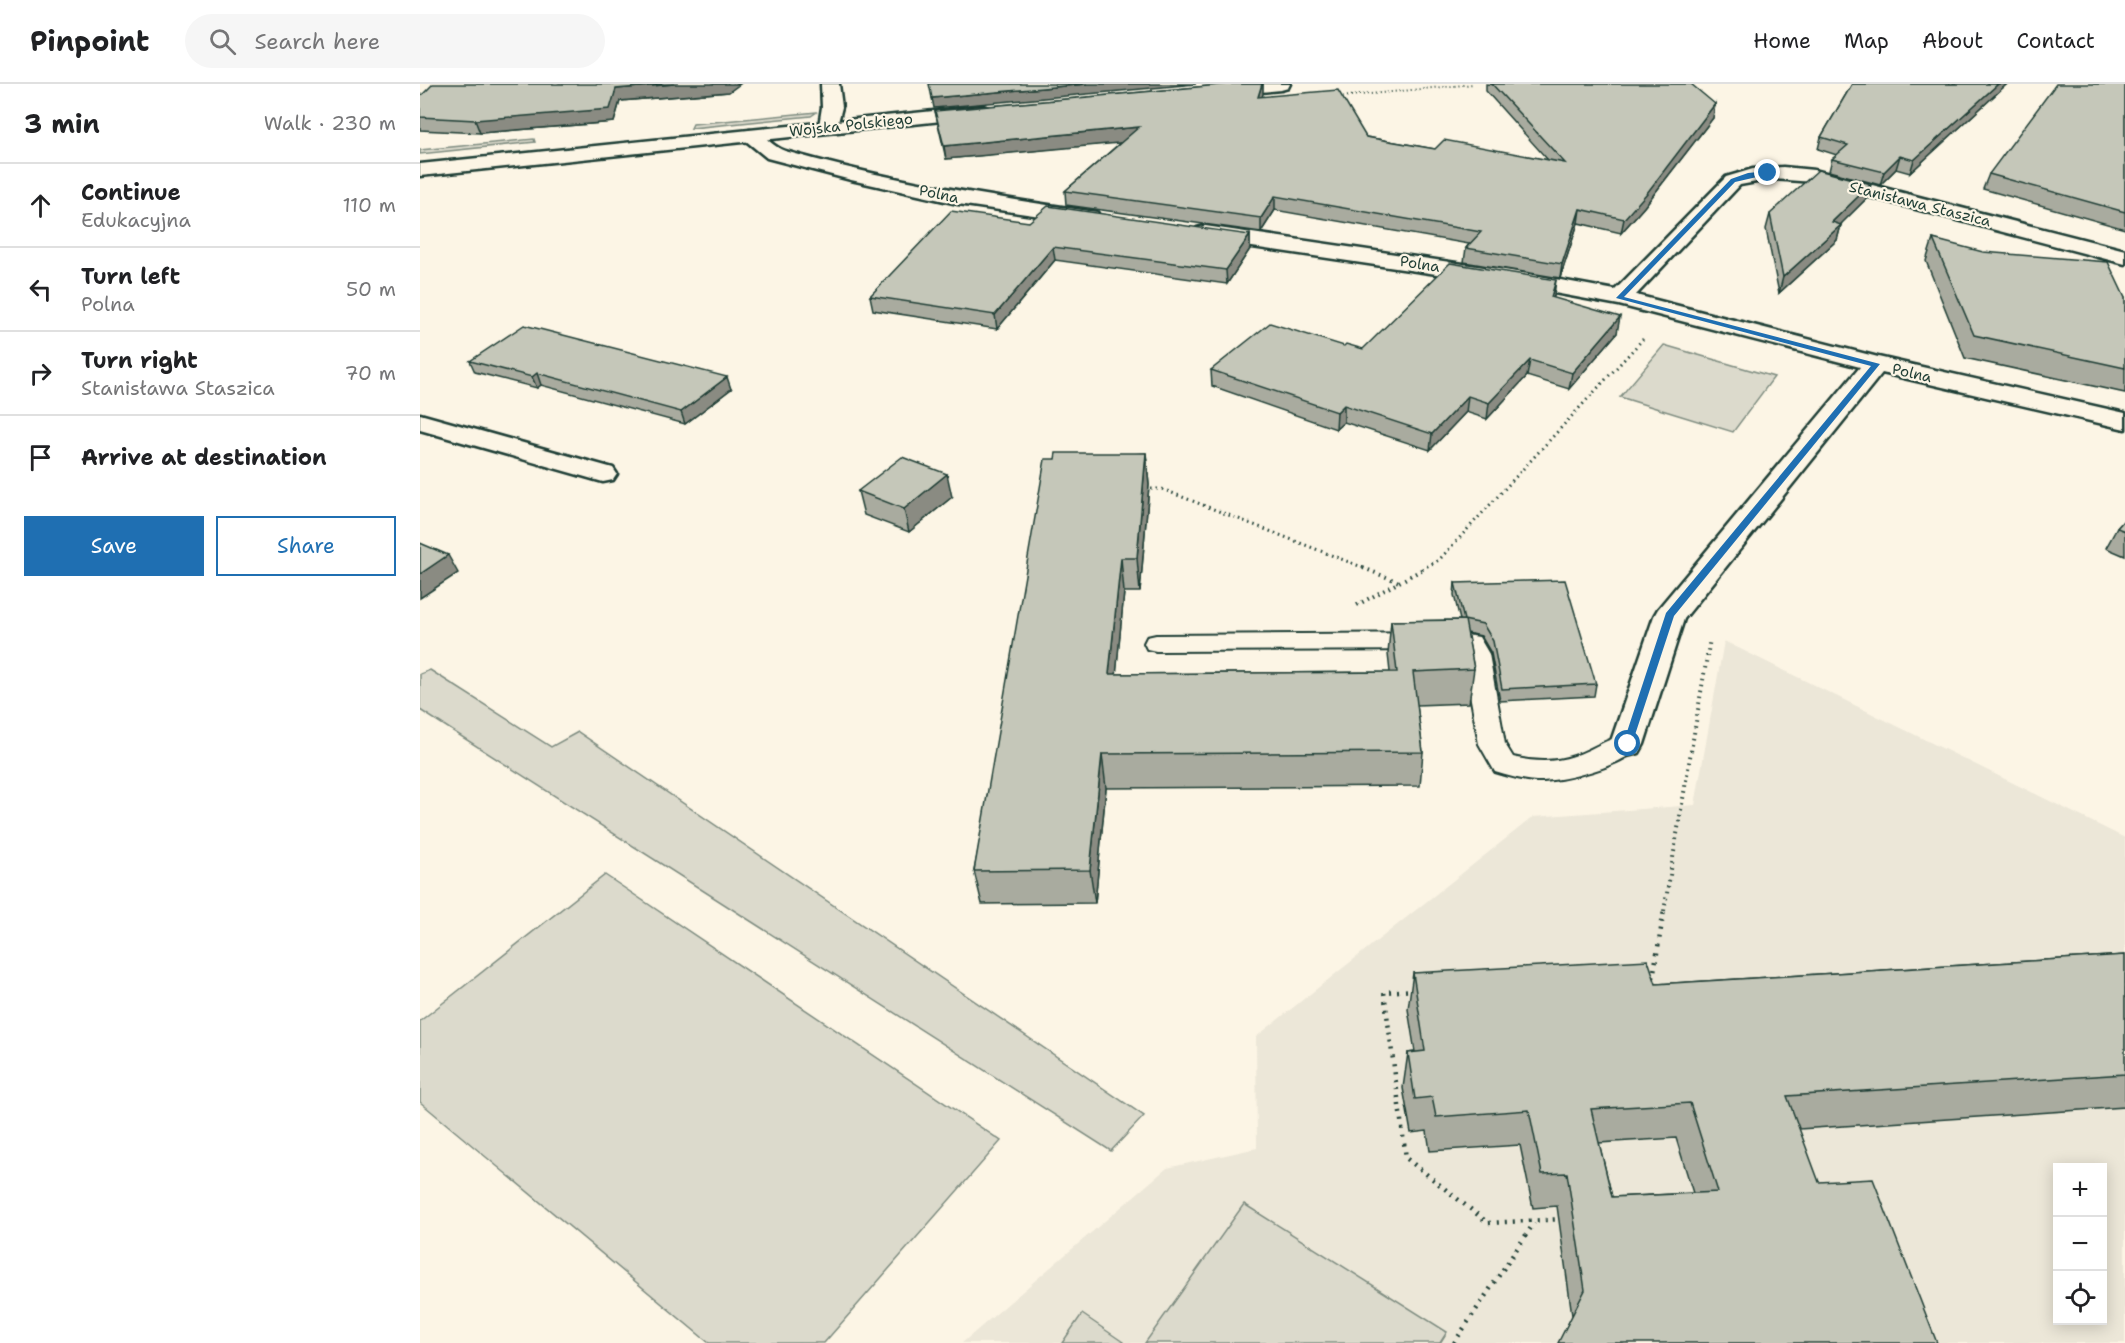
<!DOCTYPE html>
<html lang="en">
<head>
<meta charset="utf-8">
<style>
  :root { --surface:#fff; --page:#f6f6f6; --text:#202124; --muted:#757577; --line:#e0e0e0; --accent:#1f6fb2 }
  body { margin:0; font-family:"Shantell Sans",sans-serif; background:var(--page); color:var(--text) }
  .controls { position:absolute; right:18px; bottom:18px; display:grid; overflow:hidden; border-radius:0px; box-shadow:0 3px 15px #0003 }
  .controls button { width:54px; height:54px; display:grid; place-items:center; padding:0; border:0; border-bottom:2px solid var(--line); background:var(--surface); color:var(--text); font:30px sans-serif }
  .stop { position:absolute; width:18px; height:18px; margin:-14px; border:4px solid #1f6fb2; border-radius:50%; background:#fff }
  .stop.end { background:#1f6fb2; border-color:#fff; box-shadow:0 2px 6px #0008 }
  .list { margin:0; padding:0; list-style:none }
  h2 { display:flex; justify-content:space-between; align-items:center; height:78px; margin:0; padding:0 24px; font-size:26px }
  h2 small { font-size:20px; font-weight:400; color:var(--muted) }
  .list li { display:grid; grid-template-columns:39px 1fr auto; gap:18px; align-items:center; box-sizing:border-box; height:84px; padding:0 24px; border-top:2px solid var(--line) }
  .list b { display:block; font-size:22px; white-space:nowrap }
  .list p { margin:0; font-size:20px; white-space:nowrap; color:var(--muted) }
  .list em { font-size:20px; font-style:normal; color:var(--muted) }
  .actions { display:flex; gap:12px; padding:18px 24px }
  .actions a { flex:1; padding:14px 0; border:2px solid var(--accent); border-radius:0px; text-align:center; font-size:21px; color:var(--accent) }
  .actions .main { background:var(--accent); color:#fff }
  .icon { flex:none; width:33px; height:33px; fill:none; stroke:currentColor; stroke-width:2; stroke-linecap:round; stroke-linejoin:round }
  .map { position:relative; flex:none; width:1705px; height:1259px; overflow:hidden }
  header { display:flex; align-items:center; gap:36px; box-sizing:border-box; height:84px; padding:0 30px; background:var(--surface); border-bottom:2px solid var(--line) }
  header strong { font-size:28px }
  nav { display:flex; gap:33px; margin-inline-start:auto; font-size:21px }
  .search { width:420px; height:54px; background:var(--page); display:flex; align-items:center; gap:15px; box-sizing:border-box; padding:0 21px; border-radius:33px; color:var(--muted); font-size:22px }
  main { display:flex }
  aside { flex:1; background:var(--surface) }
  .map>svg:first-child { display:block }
</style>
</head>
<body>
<header>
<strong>Pinpoint</strong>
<div class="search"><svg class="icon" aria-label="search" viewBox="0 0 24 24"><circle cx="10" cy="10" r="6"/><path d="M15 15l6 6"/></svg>Search here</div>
<nav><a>Home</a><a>Map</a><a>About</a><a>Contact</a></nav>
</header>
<main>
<aside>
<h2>3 min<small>Walk · 230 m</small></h2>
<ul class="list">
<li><svg class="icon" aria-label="ahead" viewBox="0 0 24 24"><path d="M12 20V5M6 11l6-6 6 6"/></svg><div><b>Continue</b><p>Edukacyjna</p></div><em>110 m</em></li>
<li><svg class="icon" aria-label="left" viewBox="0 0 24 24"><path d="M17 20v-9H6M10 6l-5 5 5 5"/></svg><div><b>Turn left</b><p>Polna</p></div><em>50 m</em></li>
<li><svg class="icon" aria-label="right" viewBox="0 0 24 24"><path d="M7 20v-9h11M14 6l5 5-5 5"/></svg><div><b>Turn right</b><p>Stanisława Staszica</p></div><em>70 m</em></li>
<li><svg class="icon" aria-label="arrive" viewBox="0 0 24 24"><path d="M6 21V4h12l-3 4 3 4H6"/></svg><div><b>Arrive at destination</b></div></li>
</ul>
<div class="actions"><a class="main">Save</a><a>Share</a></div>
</aside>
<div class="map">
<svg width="1705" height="1259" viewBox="0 0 1705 1259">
  <rect width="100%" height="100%" fill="#fcf5e5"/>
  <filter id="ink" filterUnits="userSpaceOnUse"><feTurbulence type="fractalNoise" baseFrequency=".0167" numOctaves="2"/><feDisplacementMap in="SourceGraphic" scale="12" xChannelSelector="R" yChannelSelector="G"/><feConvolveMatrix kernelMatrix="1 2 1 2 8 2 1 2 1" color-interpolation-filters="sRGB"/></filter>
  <g filter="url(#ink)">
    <path fill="#ece7d8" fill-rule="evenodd" d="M1304,557L1705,754V1259H542L747,1084L837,1064L836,953L1113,733L1275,721ZM1638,1084H1682V1236H1638Z"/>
    <g fill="#dcdacc" stroke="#7e8c80" stroke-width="1.5">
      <path d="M397,28L391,32L271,44L273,40Z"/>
      <path d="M114,55L115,58L0,70V66Z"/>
      <path d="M1244,261L1354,293L1313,348L1200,313Z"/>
      <path d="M10,586L131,663L158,648L724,1032L691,1067L0,626V590Z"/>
      <path d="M185,791L581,1057L404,1259H289L0,1018V937Z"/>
      <path d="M824,1120L1027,1248L1020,1259H725Z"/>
      <path d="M662,1230L703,1258L702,1259H642Z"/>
    </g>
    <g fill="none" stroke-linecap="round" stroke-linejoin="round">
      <g stroke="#1f3d34" stroke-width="4">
        <path id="service" d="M1033,549L1059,553L1069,570L1085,660L1093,673C1113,678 1134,679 1154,672C1174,666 1196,647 1216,653L1220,660C1208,682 1141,698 1116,697C1102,696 1088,692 1075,688L1059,660L1042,566L736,567L727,565L724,559L727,553L736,551Z"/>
      </g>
      <g stroke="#1f3d34" stroke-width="5">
        <g id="minor">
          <path d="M401,0H419L422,23L416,46H402L399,42L402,23Z"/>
          <path d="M330,46C344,49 352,63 365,67C465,96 566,112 669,127L677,128L680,133L677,138L669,139L538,120L431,96L347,74L320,52L323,48Z"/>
          <path d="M1363,83L1394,86L1705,166V180L1393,98L1353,95L1320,101L1216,211L1458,273L1705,329V345L1462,289L1264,535L1224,660L1219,669L1207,672L1195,669L1190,660L1234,532L1238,525L1440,283L1199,221L1091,201L785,156L777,154L774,149L777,144L785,142L1091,187L1195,206L1306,93L1333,85Z"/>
          <path d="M0,330L193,384L197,390L193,396L183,398L0,346Z"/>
        </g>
      </g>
      <g stroke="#1f3d34" stroke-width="5">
        <g id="secondary">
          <path d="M803,0H870L868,4L861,6L799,12L792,10L790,6L792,2Z"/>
          <path d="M562,22L569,24L572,28L569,32L0,92V80Z"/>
        </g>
      </g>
      <path stroke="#1f3d34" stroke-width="2" stroke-dasharray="1 3" stroke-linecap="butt" d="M919,13L1054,0"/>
      <g stroke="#1f3d34" stroke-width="3" stroke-dasharray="1.5 4" stroke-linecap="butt">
        <path d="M731,405H742L947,485"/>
        <path d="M1002,485L1019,476L1223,255"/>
      </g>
      <g stroke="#1f3d34" stroke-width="4" stroke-dasharray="1.5 4.5" stroke-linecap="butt">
        <path d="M943,484L979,498"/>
        <path d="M937,521L1005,484"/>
        <path d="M1244,827L1290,555"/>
      </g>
      <g stroke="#1f3d34" stroke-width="4.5" stroke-dasharray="2 6" stroke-linecap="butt">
        <path d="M1233,894L1244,826"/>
        <path d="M995,906L964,908L986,1074L1068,1139L1144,1135"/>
        <path d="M1034,1259L1114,1139"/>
      </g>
      <use href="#service" fill="#fcf5e5" fill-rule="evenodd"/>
      <use href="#minor" fill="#fcf5e5" fill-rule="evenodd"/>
      <use href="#secondary" fill="#fcf5e5" fill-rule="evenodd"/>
    </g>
    <g fill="#a9ab9f" stroke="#1f3d34" stroke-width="1.5" fill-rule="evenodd">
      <path d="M810,0H843L842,12L946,53L1015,65L1128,76L1066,7V0L1295,20L1293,34L1224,123L1201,149L1158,139L1140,194L1044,178L1046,164L1049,160L855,126L841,148L646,121L645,107L701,58L526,75L515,27Z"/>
      <path d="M1432,0H1587L1490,89L1476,85L1460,101L1409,87L1412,75L1417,71L1398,65L1401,53Z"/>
      <path d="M1705,0V145L1563,105L1569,90Z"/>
      <path d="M309,8L200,17L194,38L60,49L0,46V11Z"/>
      <path d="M1451,100L1447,114L1420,140L1421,141L1417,156L1359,209L1346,145L1350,130Z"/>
      <path d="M609,138L830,151V165L807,200L635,176L577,245L453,226L450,212Z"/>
      <path d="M1513,155L1705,214V309L1545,274L1506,177Z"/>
      <path d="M1134,212L1133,214L1197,249L1149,305L1107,292L1067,335L1046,328L1010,366L924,338L916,345L792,302L791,286L924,262L943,265Z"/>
      <path d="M50,277L311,305L265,340L121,301L117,304L55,288Z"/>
      <path d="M726,369L729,401L720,508H704L696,590L970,588L968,570L971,537L1040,536L1034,511L1035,499L1176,600L1174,612L1080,617L1071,569L1061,552L1047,549L1054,585L1049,619L997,621L1003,668L1000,702L686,704L675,819L562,820L554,787L635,375Z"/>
      <path d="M438,407L532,413L489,448L444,431Z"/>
      <path d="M1705,435V472L1686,464L1697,444Z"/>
      <path d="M1705,871V1023L1379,1045L1152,1231L1137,1122L1113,1124L1100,1061L1010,1067L1007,1047L991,1049L983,1004L988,969L995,968L988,925L993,889L1236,900ZM1256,1054L1273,1109L1192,1113L1179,1059Z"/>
    </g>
    <g fill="#8a8b82" stroke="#1f3d34" stroke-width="1.5">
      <path d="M254,0H320L309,8L200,17L194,38L60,49L55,36L196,5Z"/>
      <path d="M667,0H776L514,24L512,14Z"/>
      <path d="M842,0H843V10L838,26V13Z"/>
      <path d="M1578,0H1587L1490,89L1494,76Z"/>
      <path d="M1295,20L1293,34L1224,123L1201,149L1204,135Z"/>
      <path d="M719,43L720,57L526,75L524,62Z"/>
      <path d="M1480,72L1476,85L1460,101L1464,88Z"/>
      <path d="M1451,100L1447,114L1408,153L1412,138Z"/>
      <path d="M855,112V126L841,148V134Z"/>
      <path d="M1160,125L1158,139L1140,194L1142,180Z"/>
      <path d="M1421,141L1417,156L1359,209L1363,193Z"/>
      <path d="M830,151V165L807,200L806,186Z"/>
      <path d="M633,163L635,176L577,245L575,231Z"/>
      <path d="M1136,196L1134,212L1128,229L1131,213Z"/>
      <path d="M1200,233L1197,249L1149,305L1152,289Z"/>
      <path d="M1110,276L1107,292L1067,335L1069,319Z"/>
      <path d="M117,289L121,301L117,304L112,293Z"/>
      <path d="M307,293L311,305L265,340L261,328Z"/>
      <path d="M1048,312L1046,328L1010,366L1012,350Z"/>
      <path d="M924,321V338L916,345L917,328Z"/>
      <path d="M726,369L729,401L720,508L717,474Z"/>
      <path d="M527,390L532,413L489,448L484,425Z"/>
      <path d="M28,471L38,489L0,514V490Z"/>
      <path d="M701,474L704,508L693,624L689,590Z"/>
      <path d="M682,670L686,704L675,819L670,786Z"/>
    </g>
    <g fill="#c5c7b9" stroke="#1f3d34" stroke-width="1.5" fill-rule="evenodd">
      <path d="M13,0H254L196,5L190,25L55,36L0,33V11L3,10Z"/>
      <path d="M509,0H667L512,14Z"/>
      <path d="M810,0H842L838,13L918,6L946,53L1015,65L1024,56L1145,79L1072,0H1271L1295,20L1227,109L1204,135L1160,125L1142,180L1046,164L1061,148L855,112L841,134L645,107L719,43L524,62L515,27Z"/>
      <path d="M1432,0H1578L1494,76L1480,72L1464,88L1412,75L1428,61L1401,53Z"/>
      <path d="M1636,0H1705V128L1569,90Z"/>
      <path d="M1398,86L1451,100L1412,138L1421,141L1363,193L1350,130Z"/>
      <path d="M628,122L830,151L806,186L633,163L575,231L450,212L531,127L609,138Z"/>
      <path d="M1513,155L1563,168L1688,178L1705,214V284L1554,251Z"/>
      <path d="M1030,179L1136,196L1131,213L1200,233L1152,289L1110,276L1069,319L1048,312L1012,350L924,321L917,328L791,286L850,239L924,262L926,260L943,265Z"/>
      <path d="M104,241L307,293L261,328L117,289L112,293L50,277Z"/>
      <path d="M636,369H726L717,474H701L689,590L977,588L971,537L1045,536L1054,585L993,588L1003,668L682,670L670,786L554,787L625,375H635Z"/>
      <path d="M482,373L527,390L484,425L438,407Z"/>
      <path d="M1705,435V447L1697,444Z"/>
      <path d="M0,459L28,471L0,490Z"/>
      <path d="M1145,496L1176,600L1082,605L1073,557L1063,540L1044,536L1035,499Z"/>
      <path d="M1705,871V990L1367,1012L1399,1098L1453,1095L1517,1259H1138L1165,1206L1147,1089L1122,1090L1109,1026L1016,1033L1012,1013L995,1015L988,969L1005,967L993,889L1228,876L1236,900ZM1270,1019L1298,1108L1192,1113L1171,1025Z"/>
    </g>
  </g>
  <path fill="#1f6fb2" d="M1348,87L1350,90L1315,98L1204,213L1460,280L1254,532L1212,660L1208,663L1203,660L1246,529L1451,282L1196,214L1311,95L1328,89Z"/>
  <g text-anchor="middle" stroke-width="4.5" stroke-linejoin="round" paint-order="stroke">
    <g font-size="15" fill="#1f3d34" stroke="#fcf5e5">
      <text transform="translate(431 41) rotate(-6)" y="5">Wojska Polskiego</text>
      <text transform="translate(519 110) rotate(12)" y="5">Polna</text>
      <text transform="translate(1500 120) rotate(14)" y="5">Stanisława Staszica</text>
      <text transform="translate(1000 180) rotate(9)" y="5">Polna</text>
      <text transform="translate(1492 289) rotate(13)" y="5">Polna</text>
    </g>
  </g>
</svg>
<div class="controls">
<button>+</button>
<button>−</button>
<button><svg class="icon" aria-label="locate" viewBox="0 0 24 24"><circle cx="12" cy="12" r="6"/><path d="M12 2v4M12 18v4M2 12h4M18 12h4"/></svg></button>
</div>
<div class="stop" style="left:1208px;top:660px"></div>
<div class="stop end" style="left:1348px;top:89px"></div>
</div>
</main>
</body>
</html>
